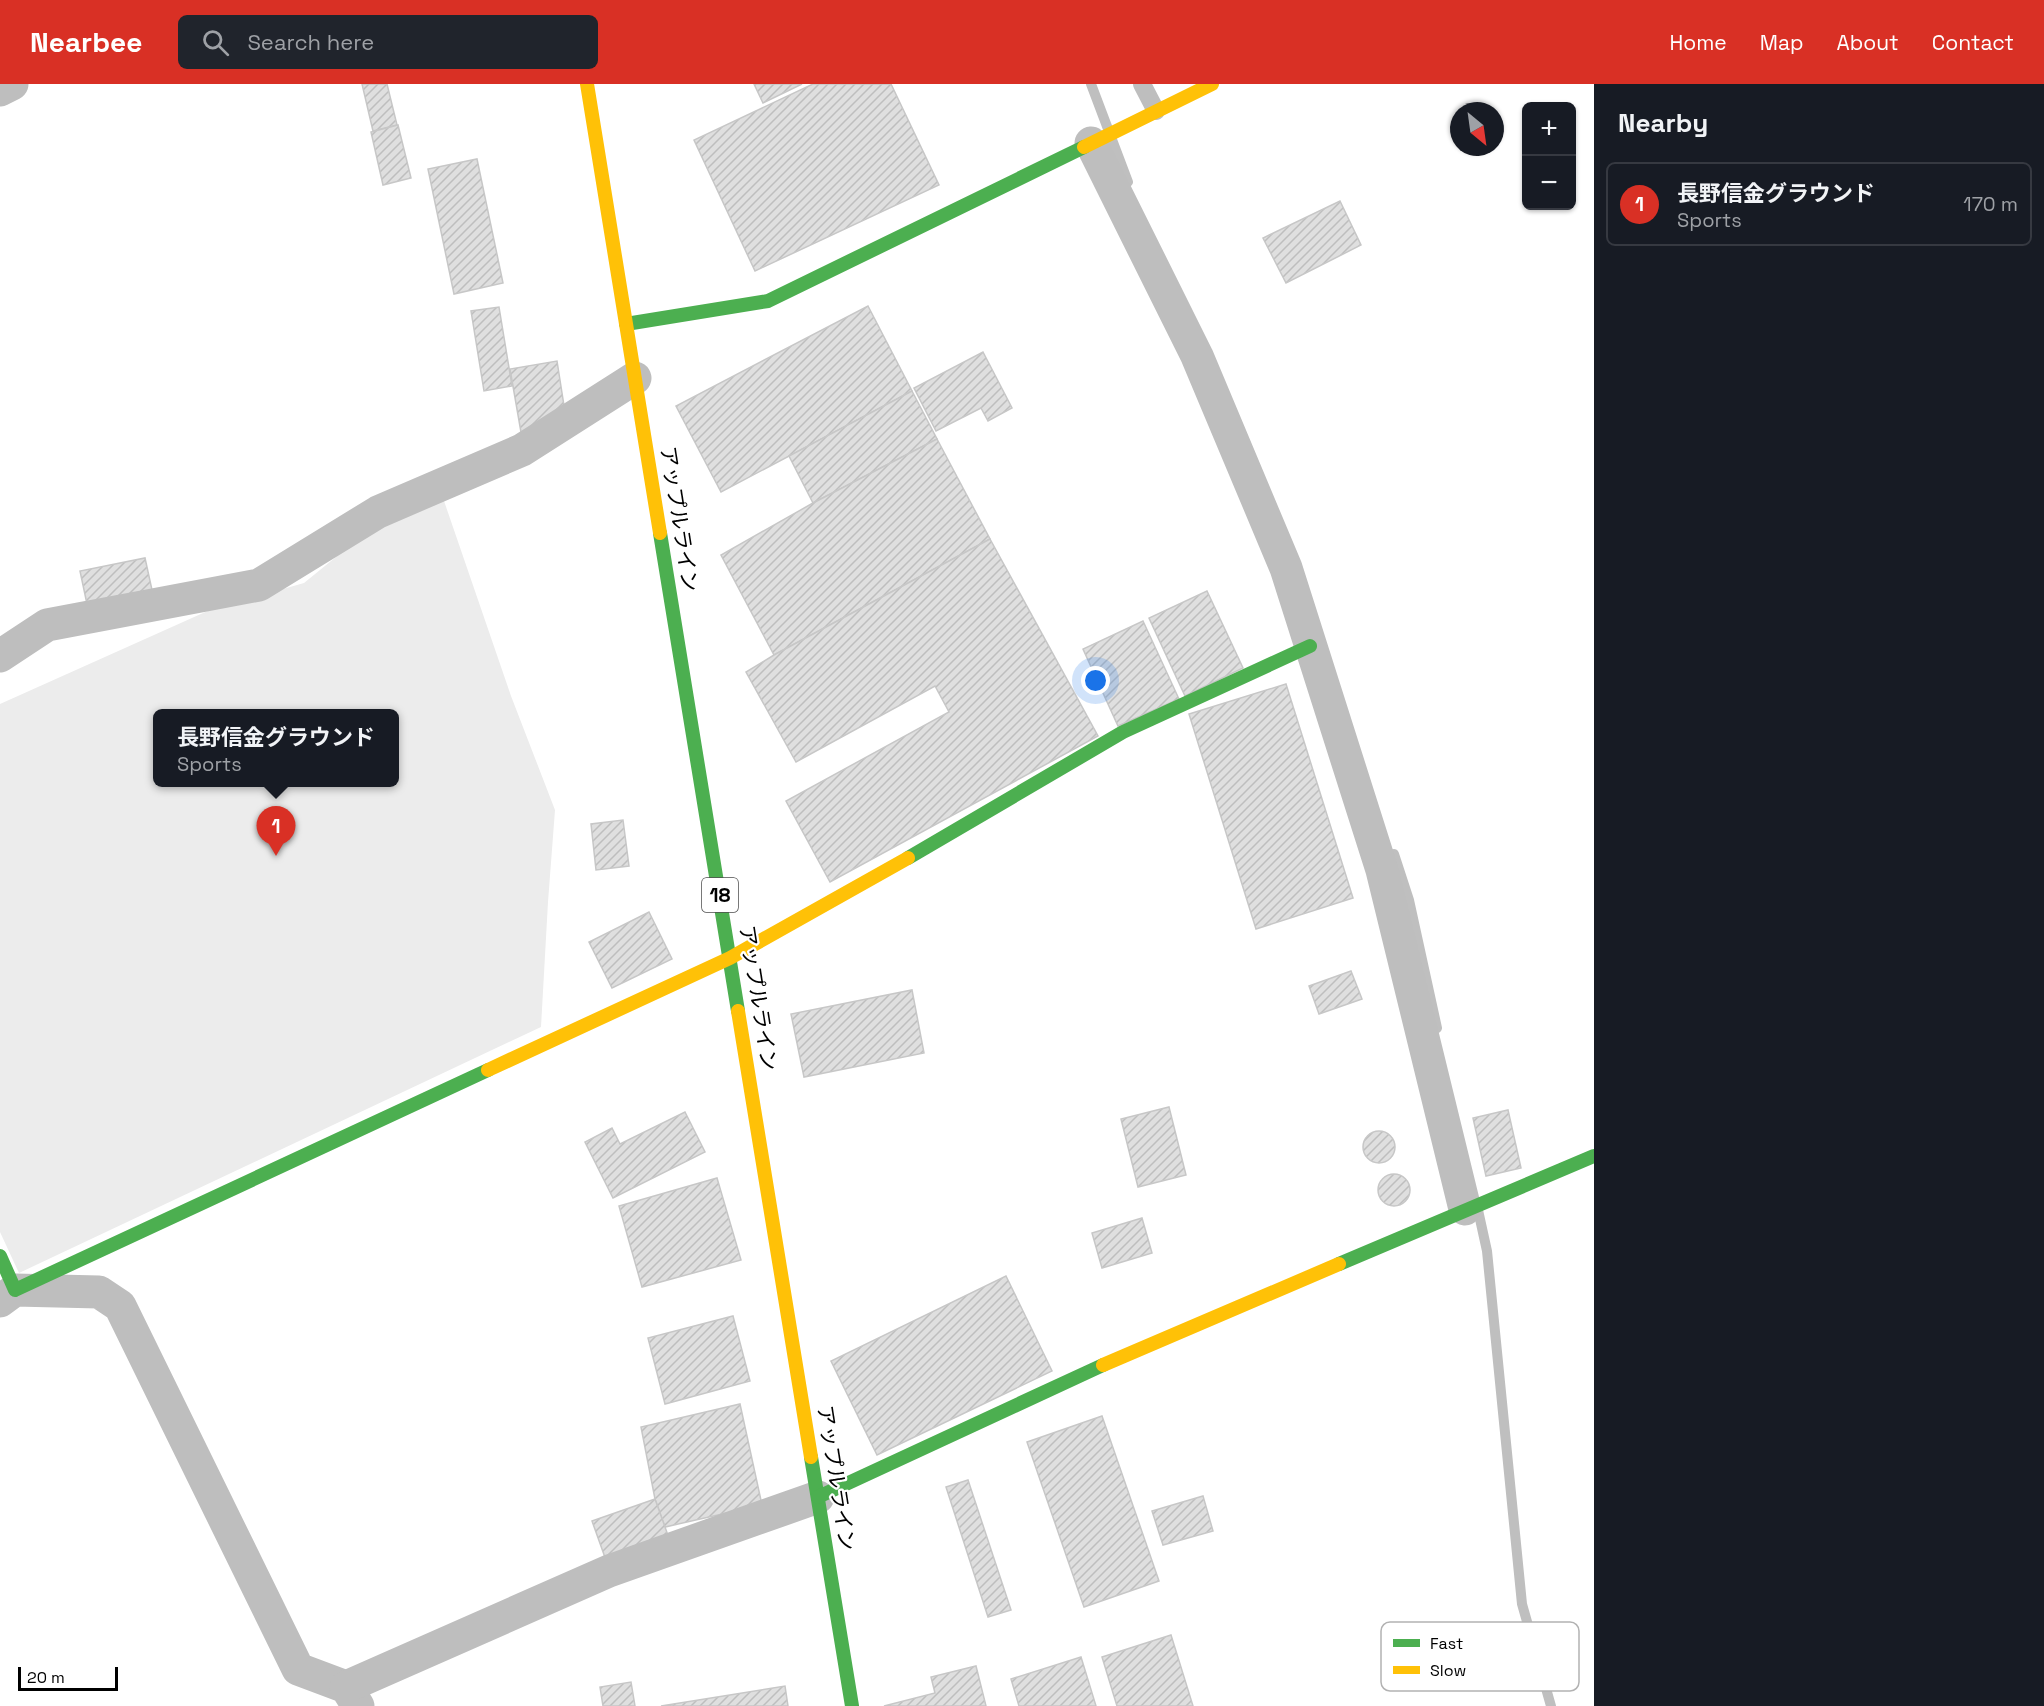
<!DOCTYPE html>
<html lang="en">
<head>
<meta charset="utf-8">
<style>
  :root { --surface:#171b24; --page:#20242c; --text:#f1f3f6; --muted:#9ea1a6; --line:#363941; --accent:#d93025 }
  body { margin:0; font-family:"Space Grotesk","Noto Sans JP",sans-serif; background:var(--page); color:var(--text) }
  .controls { position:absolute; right:18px; top:18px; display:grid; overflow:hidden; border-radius:9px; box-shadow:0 2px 4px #0004 }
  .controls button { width:54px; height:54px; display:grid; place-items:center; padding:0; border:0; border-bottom:2px solid var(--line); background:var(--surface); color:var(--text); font:30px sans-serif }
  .compass { position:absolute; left:1450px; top:18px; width:54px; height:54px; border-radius:50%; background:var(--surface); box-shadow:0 2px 4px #0004; rotate:151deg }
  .scale { position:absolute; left:18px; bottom:15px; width:100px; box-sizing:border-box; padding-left:6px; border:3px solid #000; border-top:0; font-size:16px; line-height:21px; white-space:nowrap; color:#000; -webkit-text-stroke:4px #fff; paint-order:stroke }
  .you { position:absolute; left:1096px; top:597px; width:21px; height:21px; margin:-15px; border:4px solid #fff; border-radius:50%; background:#1a73e8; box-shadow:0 0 0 9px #1a73e833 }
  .badge { display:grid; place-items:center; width:39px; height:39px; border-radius:50%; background:var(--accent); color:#fff; font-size:20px; font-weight:700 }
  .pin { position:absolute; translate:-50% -50px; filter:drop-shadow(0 2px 3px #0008) }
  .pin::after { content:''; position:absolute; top:32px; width:21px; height:18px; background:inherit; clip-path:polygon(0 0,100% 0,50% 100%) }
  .popup { position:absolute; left:153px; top:625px; width:246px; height:78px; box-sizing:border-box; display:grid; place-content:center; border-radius:9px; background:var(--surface); filter:drop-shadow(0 2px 4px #0005); font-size:20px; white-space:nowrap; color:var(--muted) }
  .popup b { font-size:22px; color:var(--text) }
  .popup::after { content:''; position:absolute; left:50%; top:100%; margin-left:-12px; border:12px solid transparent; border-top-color:var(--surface) }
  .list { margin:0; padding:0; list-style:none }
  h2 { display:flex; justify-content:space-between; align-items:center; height:78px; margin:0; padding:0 24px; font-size:26px }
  h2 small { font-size:20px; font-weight:400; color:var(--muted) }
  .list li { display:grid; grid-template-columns:39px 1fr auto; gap:18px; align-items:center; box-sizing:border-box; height:84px; margin:0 12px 12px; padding:0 12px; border:2px solid var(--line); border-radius:9px }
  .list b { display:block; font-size:22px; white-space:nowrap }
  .list p { margin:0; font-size:20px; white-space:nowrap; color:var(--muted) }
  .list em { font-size:20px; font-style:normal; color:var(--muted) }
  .icon { flex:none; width:33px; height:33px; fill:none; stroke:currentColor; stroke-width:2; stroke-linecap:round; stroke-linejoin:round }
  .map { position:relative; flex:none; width:1594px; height:1622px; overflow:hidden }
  header { display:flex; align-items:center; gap:36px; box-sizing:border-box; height:84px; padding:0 30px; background:var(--accent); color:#fff }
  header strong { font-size:28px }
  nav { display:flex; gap:33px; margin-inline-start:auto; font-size:21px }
  .search { width:420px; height:54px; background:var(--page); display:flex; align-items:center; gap:15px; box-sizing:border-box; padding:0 21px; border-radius:9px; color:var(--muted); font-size:22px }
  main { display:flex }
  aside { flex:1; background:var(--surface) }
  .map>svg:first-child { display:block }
</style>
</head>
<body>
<header>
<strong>Nearbee</strong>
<div class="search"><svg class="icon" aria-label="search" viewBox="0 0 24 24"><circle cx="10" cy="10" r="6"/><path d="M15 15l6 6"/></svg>Search here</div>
<nav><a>Home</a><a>Map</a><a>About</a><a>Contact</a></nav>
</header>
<main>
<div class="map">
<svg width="1594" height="1622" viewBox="0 0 1594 1622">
  <defs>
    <pattern id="building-hatch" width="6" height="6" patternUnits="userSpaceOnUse" patternTransform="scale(1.5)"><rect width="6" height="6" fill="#dfdfdf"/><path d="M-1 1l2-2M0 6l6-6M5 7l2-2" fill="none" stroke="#bebebe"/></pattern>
  </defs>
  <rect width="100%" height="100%" fill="#fff"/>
  <path fill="#ececec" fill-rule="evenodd" d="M443,414L511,612L555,726L548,818L541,943L19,1189L0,1148V620L212,525L304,499L379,438ZM158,630H394V698H158Z"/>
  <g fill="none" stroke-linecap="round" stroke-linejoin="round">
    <g stroke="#bfbfbf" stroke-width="10">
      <path d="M1091,0L1128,98"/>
      <path d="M1394,770L1409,816L1437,944"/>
      <path d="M1478,1126L1487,1167L1522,1520L1551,1622"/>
    </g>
  </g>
  <g fill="url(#building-hatch)" stroke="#c7c7c7" stroke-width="1.5">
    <path d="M362,0H387L397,41L373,47Z"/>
    <path d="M754,0H802L763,19Z"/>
    <path d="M813,0H891L939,101L755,187L694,56Z"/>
    <path d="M398,41L411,94L383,101L371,48Z"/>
    <path d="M477,75L503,199L454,210L428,85Z"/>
    <path d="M1340,117L1361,161L1286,199L1263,154Z"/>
    <path d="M868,222L912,307L721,408L676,322Z"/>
    <path d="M499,223L512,302L484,307L471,227Z"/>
    <path d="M983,268L1012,324L988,337L981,324L936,347L914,304Z"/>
    <path d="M557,277L565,328L522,354L510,285Z"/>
    <path d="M912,307L937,355L813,419L789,372Z"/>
    <path d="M937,355L990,455L774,571L721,471L813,419Z"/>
    <path d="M990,455L1098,652L830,798L786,717L949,628L935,602L796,678L746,588L774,571Z"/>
    <path d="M145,474L152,506L87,520L80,487Z"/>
    <path d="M1207,507L1243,584L1185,612L1149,534Z"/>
    <path d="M1143,537L1179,615L1118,642L1083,565Z"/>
    <path d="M1286,600L1353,814L1256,845L1189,630Z"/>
    <path d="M623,736L629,782L596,786L591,740Z"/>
    <path d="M649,828L672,875L612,904L589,858Z"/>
    <path d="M1351,887L1362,915L1319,930L1309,902Z"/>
    <path d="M912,906L924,969L804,993L791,930Z"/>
    <path d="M1169,1023L1186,1091L1138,1103L1121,1035Z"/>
    <path d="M1508,1026L1521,1084L1486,1092L1473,1034Z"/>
    <path d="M685,1028L705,1068L613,1114L585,1058L612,1044L620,1060Z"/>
    <circle cx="1379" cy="1063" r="16"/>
    <circle cx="1394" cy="1106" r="16"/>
    <path d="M717,1094L741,1176L642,1203L619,1122Z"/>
    <path d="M1142,1134L1152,1169L1102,1184L1092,1149Z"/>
    <path d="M1006,1192L1052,1287L877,1371L831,1277Z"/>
    <path d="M733,1232L750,1297L665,1320L648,1254Z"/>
    <path d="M740,1320L762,1421L665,1443L655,1415L641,1343Z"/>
    <path d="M1102,1332L1159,1497L1084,1523L1027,1358Z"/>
    <path d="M968,1396L1011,1526L988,1533L946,1403Z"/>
    <path d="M1203,1412L1213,1447L1163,1461L1152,1427Z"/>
    <path d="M655,1415L670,1457L607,1479L592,1437Z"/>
    <path d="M1171,1551L1193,1622H1117L1102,1573Z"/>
    <path d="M1081,1573L1096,1622H1019L1011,1595Z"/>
    <path d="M976,1582L986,1622H884L935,1609L931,1593Z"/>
    <path d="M631,1598L635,1622H603L600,1603Z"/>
    <path d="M785,1602L788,1622H661Z"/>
  </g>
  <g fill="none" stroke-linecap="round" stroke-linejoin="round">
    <path stroke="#bebebe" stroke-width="18" d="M1142,0L1156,27"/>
    <g stroke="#bebebe" stroke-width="33">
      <path d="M0,6L12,0"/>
      <path d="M1091,59L1197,272L1286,484L1382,786L1465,1125"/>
      <path d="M0,572L47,541L259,501L378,428L522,366L635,294"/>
      <path d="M0,1217L15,1206L99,1208L120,1222L298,1585L346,1603L358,1622"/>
      <path d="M346,1603L609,1487L818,1413"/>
    </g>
    <g stroke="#4caf50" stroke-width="14">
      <path d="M626,240L768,217L1084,63"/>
      <path d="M660,449L738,927"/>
      <path d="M908,774L1123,648L1310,562"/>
      <path d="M0,1172L15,1206L488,986"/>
      <path d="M1339,1180L1594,1072"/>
      <path d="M811,1373L852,1622"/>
      <path d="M818,1413L1103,1281"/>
    </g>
    <g stroke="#ffc107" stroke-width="14">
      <path d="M587,0L660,449"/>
      <path d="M1084,63L1212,0"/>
      <path d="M738,927L811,1373"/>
      <path d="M488,986L730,874L908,774"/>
      <path d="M1103,1281L1339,1180"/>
    </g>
  </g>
  <g text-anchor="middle" stroke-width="4.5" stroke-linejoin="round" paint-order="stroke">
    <rect fill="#fff" stroke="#4c4c4c" stroke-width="1.5" x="702" y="794" width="36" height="34" rx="4.5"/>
    <g font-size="20" font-weight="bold" fill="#000">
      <text x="720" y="818">18</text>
    </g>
    <g font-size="21" fill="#000" stroke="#fff">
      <text transform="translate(679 435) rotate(81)" y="7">アップルライン</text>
      <text transform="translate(758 914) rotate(81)" y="7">アップルライン</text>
      <text transform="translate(836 1394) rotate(81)" y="7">アップルライン</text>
    </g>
  </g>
  <rect x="1381" y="1538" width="198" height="69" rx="9" fill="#fff" stroke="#b2b2b2" stroke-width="1.5"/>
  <rect x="1393" y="1555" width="27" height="8" fill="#4caf50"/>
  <rect x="1393" y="1582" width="27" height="8" fill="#ffc107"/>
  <g font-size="16" fill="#000">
    <text x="1430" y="1565">Fast</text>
    <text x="1430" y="1592">Slow</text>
  </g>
</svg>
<div class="controls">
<button>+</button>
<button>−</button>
</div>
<svg class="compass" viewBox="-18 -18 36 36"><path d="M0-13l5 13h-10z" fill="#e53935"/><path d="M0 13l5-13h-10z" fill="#9ea1a6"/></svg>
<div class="scale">20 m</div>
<div class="you"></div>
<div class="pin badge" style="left:276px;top:772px">1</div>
<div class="popup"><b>長野信金グラウンド</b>Sports</div>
</div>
<aside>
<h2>Nearby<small></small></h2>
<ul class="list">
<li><span class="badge">1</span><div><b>長野信金グラウンド</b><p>Sports</p></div><em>170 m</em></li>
</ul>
</aside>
</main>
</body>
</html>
